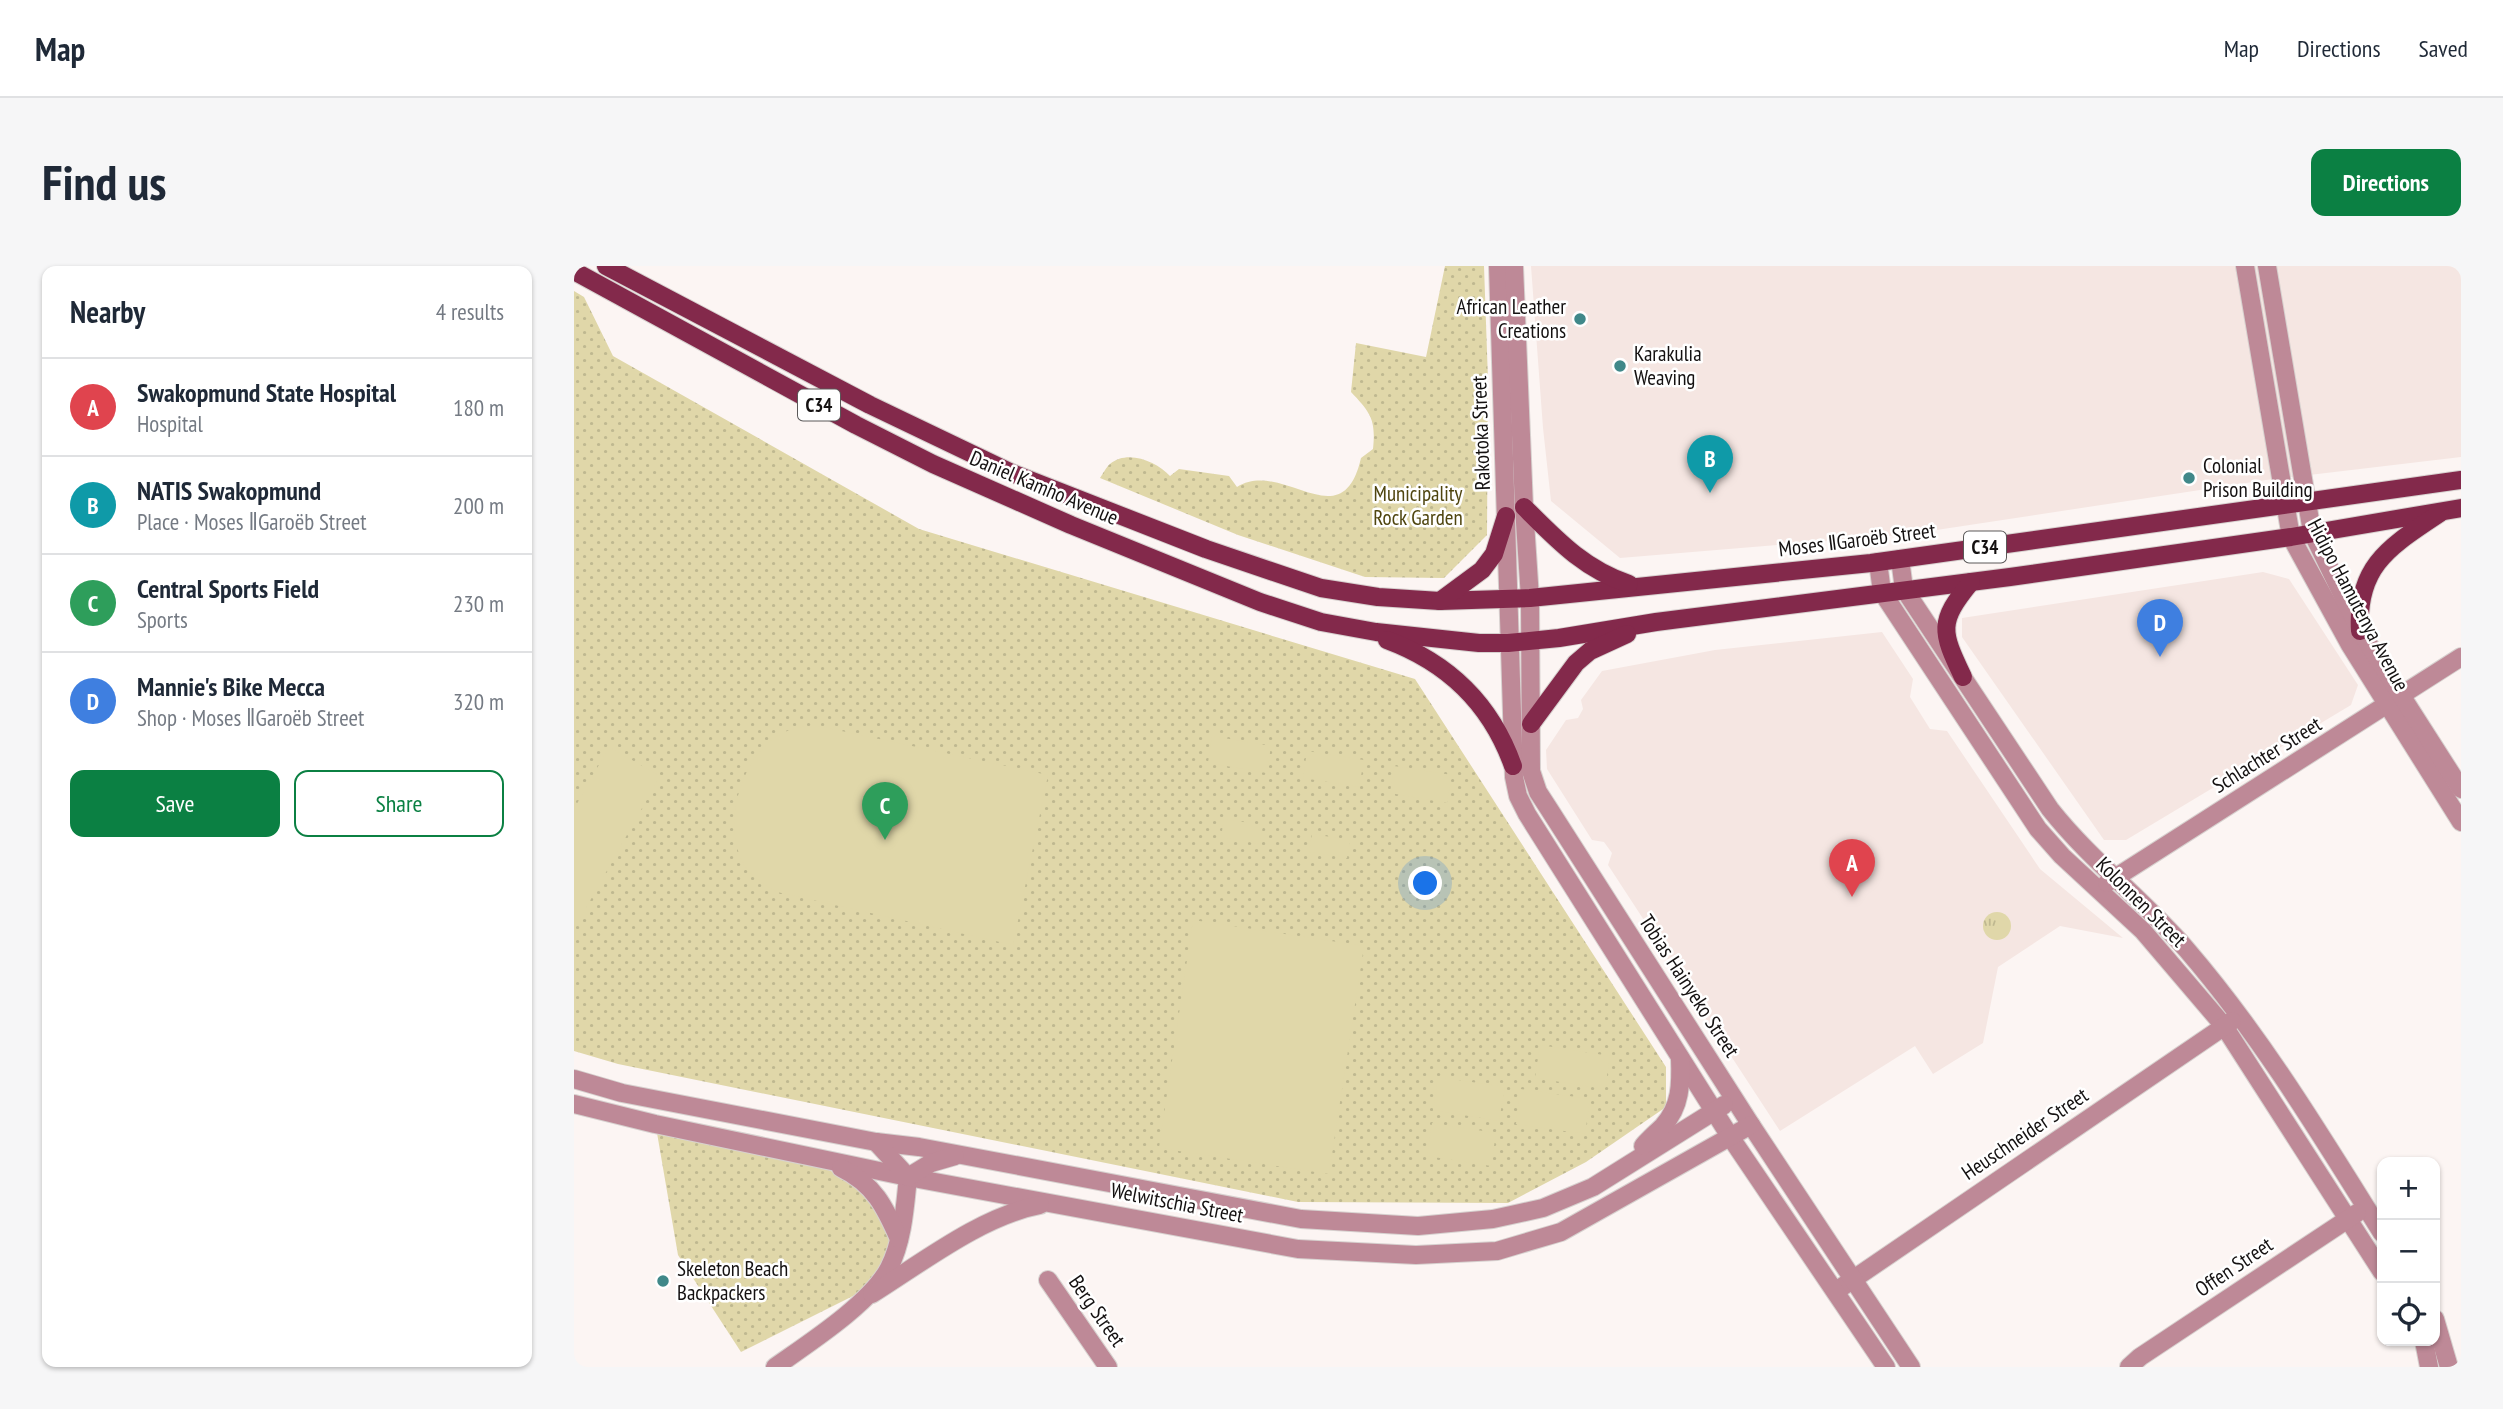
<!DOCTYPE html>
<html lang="en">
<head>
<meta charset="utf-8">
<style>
  :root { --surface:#fff; --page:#f6f6f7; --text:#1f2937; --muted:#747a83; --line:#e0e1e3; --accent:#0b8043 }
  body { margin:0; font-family:"PT Sans Narrow",sans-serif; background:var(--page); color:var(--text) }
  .controls { position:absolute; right:21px; bottom:21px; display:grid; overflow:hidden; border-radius:14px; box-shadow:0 2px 5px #0004 }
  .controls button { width:63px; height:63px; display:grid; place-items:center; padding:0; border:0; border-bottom:2px solid var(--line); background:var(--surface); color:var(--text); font:35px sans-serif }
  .you { position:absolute; left:852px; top:618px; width:24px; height:24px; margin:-18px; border:5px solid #fff; border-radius:50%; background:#1a73e8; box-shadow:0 0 0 10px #1a73e833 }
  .badge { display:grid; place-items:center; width:46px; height:46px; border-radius:50%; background:var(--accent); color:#fff; font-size:23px; font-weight:700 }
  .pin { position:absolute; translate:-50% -58px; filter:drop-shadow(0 2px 4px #0008) }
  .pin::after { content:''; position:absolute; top:37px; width:24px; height:21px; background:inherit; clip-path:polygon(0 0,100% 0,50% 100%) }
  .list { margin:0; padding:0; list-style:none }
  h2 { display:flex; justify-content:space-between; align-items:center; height:91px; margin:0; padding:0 28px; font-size:30px }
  h2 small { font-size:23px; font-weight:400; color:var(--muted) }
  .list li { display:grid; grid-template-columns:46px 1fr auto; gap:21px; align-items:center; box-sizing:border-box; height:98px; padding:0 28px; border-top:2px solid var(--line) }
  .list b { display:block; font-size:26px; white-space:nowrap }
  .list p { margin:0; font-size:23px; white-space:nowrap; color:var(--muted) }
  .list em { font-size:23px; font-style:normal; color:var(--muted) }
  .actions { display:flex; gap:14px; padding:21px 28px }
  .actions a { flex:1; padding:16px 0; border:2px solid var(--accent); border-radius:14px; text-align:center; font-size:24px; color:var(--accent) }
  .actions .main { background:var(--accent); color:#fff }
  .icon { flex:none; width:38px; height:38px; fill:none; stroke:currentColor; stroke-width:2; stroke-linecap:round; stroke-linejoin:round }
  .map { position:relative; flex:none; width:1887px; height:1101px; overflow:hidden; border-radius:14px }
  header { display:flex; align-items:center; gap:42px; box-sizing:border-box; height:98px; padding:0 35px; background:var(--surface); border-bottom:2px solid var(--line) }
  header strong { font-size:33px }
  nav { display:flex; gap:38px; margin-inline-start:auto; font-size:24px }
  .intro { display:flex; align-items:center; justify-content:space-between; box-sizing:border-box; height:168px; padding:0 42px }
  h1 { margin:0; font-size:49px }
  .button { padding:18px 32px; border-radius:14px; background:var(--accent); color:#fff; font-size:24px; font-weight:700 }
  main { display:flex; gap:42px; padding:0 42px }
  aside { flex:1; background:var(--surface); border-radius:14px; box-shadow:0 2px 5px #0004 }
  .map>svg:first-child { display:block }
</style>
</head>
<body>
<header>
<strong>Map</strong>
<nav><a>Map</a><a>Directions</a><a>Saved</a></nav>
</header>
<div class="intro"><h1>Find us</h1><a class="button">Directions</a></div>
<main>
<aside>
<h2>Nearby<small>4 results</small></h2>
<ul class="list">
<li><span class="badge" style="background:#e0444e">A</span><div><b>Swakopmund State Hospital</b><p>Hospital</p></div><em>180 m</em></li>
<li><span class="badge" style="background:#0f9aa8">B</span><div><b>NATIS Swakopmund</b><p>Place · Moses ǁGaroëb Street</p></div><em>200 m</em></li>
<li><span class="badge" style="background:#2e9e5b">C</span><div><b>Central Sports Field</b><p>Sports</p></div><em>230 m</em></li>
<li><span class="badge" style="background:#3f7fe0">D</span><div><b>Mannie's Bike Mecca</b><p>Shop · Moses ǁGaroëb Street</p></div><em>320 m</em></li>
</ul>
<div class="actions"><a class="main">Save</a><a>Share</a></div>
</aside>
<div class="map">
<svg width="1887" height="1101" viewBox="0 0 1887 1101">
  <defs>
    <pattern id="grass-tufts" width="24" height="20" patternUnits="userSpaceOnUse" patternTransform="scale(1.75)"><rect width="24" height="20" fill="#e0d7a9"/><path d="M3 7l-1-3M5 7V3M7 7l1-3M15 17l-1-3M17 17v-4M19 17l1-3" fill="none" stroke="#bfb890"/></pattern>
    <pattern id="park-dots" width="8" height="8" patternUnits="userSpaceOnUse" patternTransform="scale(1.75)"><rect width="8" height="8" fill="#e0d7a9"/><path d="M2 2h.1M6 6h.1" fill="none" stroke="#bfb890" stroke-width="1.8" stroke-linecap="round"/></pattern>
  </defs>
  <rect width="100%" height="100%" fill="#fcf5f3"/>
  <g fill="#f5e6e2">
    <path d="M957,0H1887V191L1692,214L1336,268L1046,292L977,235L969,162Z"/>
    <path d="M1689,306L1715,313L1784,419L1777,439L1552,574H1530L1388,371V352Z"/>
    <path d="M1308,366L1339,413L1336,431L1356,463L1373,465L1466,603L1549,672L1486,660L1424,701L1409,777L1359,808L1341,780L1206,865L1157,790L1161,781L1155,770H1143L1093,692L1096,683L1091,673L1081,671L1034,599L1038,587L1030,576L1018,574L973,503L972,484L992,454L1004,452L1009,443L1007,434L1028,405L1141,384Z"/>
  </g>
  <circle fill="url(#grass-tufts)" cx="1423" cy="660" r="14"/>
  <g fill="url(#park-dots)">
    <path d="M871,0H910L914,114L913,269L870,312L791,311L664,269L526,212C529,208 532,201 536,198C554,183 583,196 596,210L605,203L655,210L663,221C709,192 768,275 787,192L799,183C802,154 797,147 777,126L782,77L852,91Z"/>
    <path d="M0,25L10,31L39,90L345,263L841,413L1092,801V841L1012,896L934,937L724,936L44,798L0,785Z"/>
    <path d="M83,867L243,898L265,909L300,935L316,973L308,1000L291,1024L167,1086L104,989Z"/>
  </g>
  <g fill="#e0d7a9">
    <path d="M244,460L474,509L439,679L203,626C191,619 181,613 173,603C145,564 166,490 207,468C219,461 230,460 244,460Z"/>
    <path d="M638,470L697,480L693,507L634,497Z"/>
    <path d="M35,481L86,510L3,658L0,656V543Z"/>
    <path d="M733,485L790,494L785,521L729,512Z"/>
    <path d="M820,500L878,509L873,537L816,527Z"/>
    <path d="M650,553L689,559L686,578L647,571Z"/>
    <path d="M738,568L776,574L773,592L735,586Z"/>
    <path d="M619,654L790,680L755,908L585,882Z"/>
    <path d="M966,779L1036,790L1031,823L961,812Z"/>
    <path d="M864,811L931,821L925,855L859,844Z"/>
    <path d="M946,823L1016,833L1011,868L942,858Z"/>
    <path d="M858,857L922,867L917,900L853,890Z"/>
  </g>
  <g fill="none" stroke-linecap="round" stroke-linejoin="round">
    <g stroke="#d7d1cf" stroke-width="20">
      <g id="minor">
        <path d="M1326,293L1330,323L1476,543C1517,595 1570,634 1613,684C1687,770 1748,871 1808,967"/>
        <path d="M1304,296L1308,326L1464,563L1488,590L1569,665L1650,760L1808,1006"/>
        <path d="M1533,617L1887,391"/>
        <path d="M474,1014L534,1101"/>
        <path d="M1262,1025L1658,755"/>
        <path d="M1861,1053L1875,1101"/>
        <path d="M1850,1075L1855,1101"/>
        <path d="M201,1101C235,1077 297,1037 315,1002C329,975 331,940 334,911"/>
        <path d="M1555,1101L1566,1091L1783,947"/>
      </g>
    </g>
    <g stroke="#d7d1cf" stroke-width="20">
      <g id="tertiary">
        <path d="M924,0L940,511L944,530L953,548L1157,872L1312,1101"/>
        <path d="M940,0L950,241L956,332L957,505L964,526L975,543L1177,859L1337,1101"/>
        <path d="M1671,0L1717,271L1776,379L1887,556"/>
        <path d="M1693,0L1738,266L1786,365L1887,523"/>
        <path d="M0,813L48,827L302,876L345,881L727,953L844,960L919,953L969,942L1019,921L1150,839"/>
        <path d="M0,838L81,858L334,911L724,983L842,989L923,985L987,966L1177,859"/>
        <path d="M302,876L334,911L357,897L381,890"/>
        <path d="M1069,880C1075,873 1082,867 1089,860C1107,840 1107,818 1106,792"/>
        <path d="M267,902C300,918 311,941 325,973"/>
        <path d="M298,1028C349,996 408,950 466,939"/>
      </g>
    </g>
    <g stroke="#d7d1cf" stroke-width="20">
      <g id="primary">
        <path d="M32,0L296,139L438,207L632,283L747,322L804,331L866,335L956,332L1297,297L1887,214"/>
        <path d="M0,5L282,159L359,198L497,259L686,336L747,356L802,366L905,377H934L985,372L1082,356L1436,311L1717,271L1887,242"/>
        <path d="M950,241C983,274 1010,303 1055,318"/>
        <path d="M866,335L908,304L920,288L932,250"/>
        <path d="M1786,365C1782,299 1817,280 1866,247"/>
        <path d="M813,374C875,397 917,438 939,500"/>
        <path d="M1389,411C1367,365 1364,356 1397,316"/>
        <path d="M957,458L1002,397L1016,385L1053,368"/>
      </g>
    </g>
    <use href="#minor" stroke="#be8997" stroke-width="18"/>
    <use href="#tertiary" stroke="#be8997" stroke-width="18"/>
    <use href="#primary" stroke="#83294b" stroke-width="18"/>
  </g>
  <g fill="#408889" stroke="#fff" stroke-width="2.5">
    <circle cx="1006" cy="53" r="7"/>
    <circle cx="1046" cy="100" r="7"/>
    <circle cx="1615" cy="212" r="7"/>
    <circle cx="89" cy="1015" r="7"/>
  </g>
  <g text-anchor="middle" stroke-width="5" stroke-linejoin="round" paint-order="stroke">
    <g fill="#fff" stroke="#5a5858" stroke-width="2">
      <rect x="224" y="123.5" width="42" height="31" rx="5"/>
      <rect x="1390" y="265.5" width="42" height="31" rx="5"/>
    </g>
    <g font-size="19" font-weight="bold" fill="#141111">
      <text x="245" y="146">C34</text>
      <text x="1411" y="288">C34</text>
    </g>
    <g font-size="21" fill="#141111" stroke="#fff" text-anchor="start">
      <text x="992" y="48" text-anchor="end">African Leather<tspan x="992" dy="24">Creations</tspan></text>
      <text x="1060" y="95">Karakulia<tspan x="1060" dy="24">Weaving</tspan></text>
      <text x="1629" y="207">Colonial<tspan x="1629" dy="24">Prison Building</tspan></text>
      <text x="103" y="1010">Skeleton Beach<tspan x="103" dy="24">Backpackers</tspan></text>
    </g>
    <g font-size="21" fill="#141111" stroke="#fff">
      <text transform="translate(907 167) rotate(-92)" y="7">Rakotoka Street</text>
      <text transform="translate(470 222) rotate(23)" y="7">Daniel Kamho Avenue</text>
      <text transform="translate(1283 274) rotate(-7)" y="7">Moses ǁGaroëb Street</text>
      <text transform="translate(1784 339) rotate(62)" y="7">Hidipo Hamutenya Avenue</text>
      <text transform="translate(1693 489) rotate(-32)" y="7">Schlachter Street</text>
      <text transform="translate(1567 636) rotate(45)" y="7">Kolonnen Street</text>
      <text transform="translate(1115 720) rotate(57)" y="7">Tobias Hainyeko Street</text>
      <text transform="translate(1451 868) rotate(-34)" y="7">Heuschneider Street</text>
      <text transform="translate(603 937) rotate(11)" y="7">Welwitschia Street</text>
      <text transform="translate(1660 1001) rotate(-34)" y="7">Offen Street</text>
      <text transform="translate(523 1045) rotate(55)" y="7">Berg Street</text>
    </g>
    <g font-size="21" fill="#4f450f" stroke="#fff">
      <text x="844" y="235">Municipality<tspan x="844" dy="24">Rock Garden</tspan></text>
    </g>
  </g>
</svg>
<div class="controls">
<button>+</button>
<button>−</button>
<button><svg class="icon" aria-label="locate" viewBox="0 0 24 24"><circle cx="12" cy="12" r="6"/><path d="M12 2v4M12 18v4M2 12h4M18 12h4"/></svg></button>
</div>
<div class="you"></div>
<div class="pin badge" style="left:1278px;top:631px;background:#e0444e">A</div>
<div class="pin badge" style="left:1136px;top:227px;background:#0f9aa8">B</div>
<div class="pin badge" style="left:311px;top:574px;background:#2e9e5b">C</div>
<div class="pin badge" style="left:1586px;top:391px;background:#3f7fe0">D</div>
</div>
</main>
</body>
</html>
